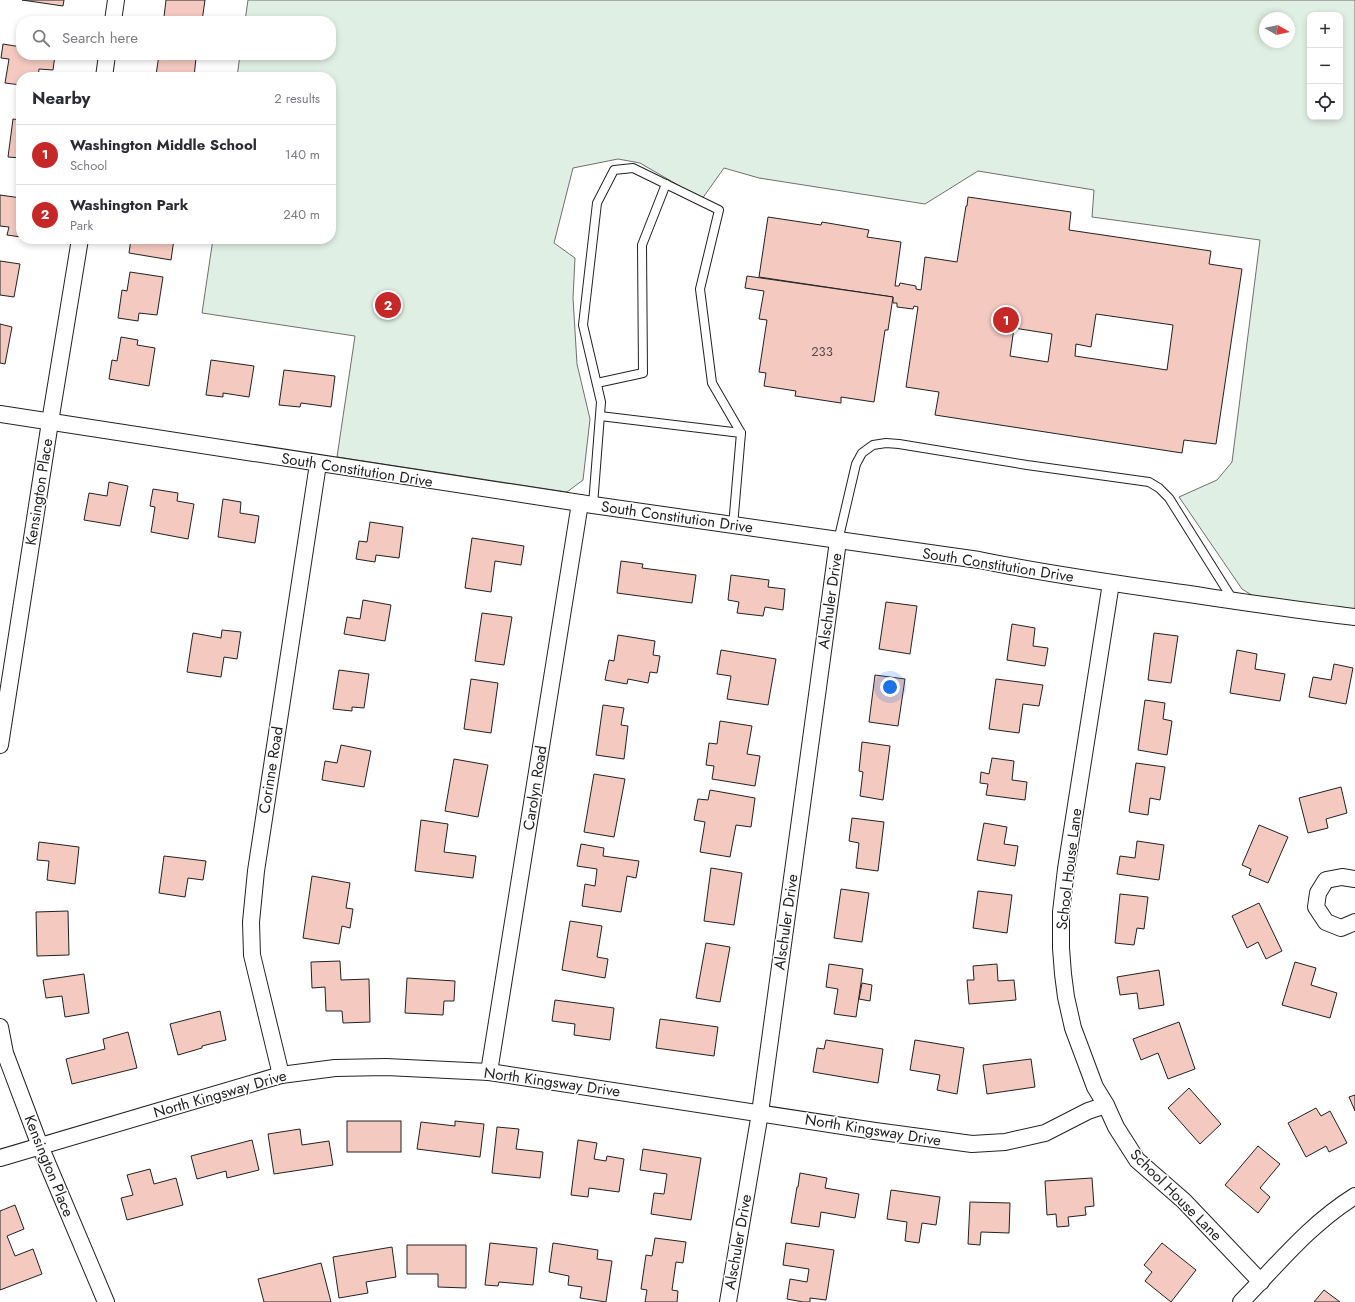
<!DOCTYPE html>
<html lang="en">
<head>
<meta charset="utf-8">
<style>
  :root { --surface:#fff; --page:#f7f7f7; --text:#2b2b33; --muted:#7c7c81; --line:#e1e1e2; --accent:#c62828 }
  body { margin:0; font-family:Jost,sans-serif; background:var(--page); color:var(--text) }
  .controls { position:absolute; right:12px; top:12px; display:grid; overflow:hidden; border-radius:8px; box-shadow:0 2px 6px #0003 }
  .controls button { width:36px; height:36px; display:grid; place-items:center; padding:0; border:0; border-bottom:1px solid var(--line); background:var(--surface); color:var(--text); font:20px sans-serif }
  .compass { position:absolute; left:1259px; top:12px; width:36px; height:36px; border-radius:50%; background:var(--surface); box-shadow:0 2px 6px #0003; rotate:99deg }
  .you { position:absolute; left:890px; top:687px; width:14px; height:14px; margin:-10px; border:3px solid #fff; border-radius:50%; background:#1a73e8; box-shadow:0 0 0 6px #1a73e833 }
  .badge { display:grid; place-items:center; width:26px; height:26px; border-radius:50%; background:var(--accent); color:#fff; font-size:13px; font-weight:700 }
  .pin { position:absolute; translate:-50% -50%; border:2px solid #fff; box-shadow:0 1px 4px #0006 }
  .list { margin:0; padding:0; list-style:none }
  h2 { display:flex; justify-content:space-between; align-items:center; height:52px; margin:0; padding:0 16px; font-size:17px }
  h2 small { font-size:13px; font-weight:400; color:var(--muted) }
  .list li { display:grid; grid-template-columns:26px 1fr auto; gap:12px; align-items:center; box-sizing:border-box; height:60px; padding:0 16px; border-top:1px solid var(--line) }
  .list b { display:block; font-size:15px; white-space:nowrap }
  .list p { margin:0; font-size:13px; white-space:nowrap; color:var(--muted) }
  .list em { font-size:13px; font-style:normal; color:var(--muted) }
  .icon { flex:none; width:22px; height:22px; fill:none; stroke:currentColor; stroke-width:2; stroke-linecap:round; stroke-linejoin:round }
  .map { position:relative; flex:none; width:1355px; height:1302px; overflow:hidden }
  .search { position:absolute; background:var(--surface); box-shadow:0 2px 6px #0003; left:16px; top:16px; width:320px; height:44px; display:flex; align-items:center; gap:10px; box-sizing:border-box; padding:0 14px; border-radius:16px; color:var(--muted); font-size:15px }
  .panel { position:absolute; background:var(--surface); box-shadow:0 2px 6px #0003; left:16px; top:72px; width:320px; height:172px; border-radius:16px }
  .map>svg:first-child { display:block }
</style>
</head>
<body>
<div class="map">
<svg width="1355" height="1302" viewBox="0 0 1355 1302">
  <rect width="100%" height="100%" fill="#fff"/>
  <path fill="#e0efe3" stroke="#6f6f6f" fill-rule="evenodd" d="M248,0H1355V610L1258,599L1242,589L1179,497L1217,480L1232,462L1260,240L1092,217L1094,190L978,171L925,204L759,178L724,168L702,199L640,163L618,159L573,168L554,243L575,258L573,298L577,364L590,419L583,480L567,492L337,457L355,336L202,313L213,239H331V77H237L240,55H331V21H245ZM1310,15H1340V117H1310ZM1265,18H1289V42H1265Z"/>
  <g fill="#f3c9c0" stroke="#222" fill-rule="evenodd">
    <path d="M22,0H64L63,6Z"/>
    <path d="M166,0H205L202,21H191L164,17Z"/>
    <path d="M3,44L21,47V55H55L53,70L39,69L38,77H21V85L5,83L9,59L1,58Z"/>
    <path d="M159,55H174L196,58L194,77H160L156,75Z"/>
    <path d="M13,119L21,120V158L8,157Z"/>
    <path d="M0,195L21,198V237L7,235L9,227L0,226Z"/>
    <path d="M968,197L1071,212L1069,230L1211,251L1209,264L1242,269L1216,444L1184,440L1182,453L935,415L939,392L906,387L918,307L914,306L913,309L897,307V303H893V297L759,277L768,217L821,225L822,222L869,230L867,237L901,242L895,286H899L900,283L916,286V289L921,290L925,257L957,262L966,206H967ZM1096,314L1173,325L1167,370L1075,356L1076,344L1091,347ZM1014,328L1052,334L1048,362L1010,356Z"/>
    <path d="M131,239H174L171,260L129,253Z"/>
    <path d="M0,261L20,264L14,297L0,295Z"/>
    <path d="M130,272L163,277L157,315L139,313L138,321L118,318L122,290L127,291Z"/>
    <path d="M747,276L893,297L888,330H885L874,402L841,397V403L795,396L796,391L764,386L766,373L759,372L767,320L759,319L764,291L745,288Z"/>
    <path d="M0,324L12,327L5,364L0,363Z"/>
    <path d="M121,337L138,340L137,345L155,348L149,386L109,379L112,360L117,361Z"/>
    <path d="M211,360L254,366L249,397L223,393V397L206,395Z"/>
    <path d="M284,370L335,376L331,407L301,403L300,407L279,405Z"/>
    <path d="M109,482L128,486L120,526L84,520L89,493L107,496Z"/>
    <path d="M153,489L178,493L177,501L194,504L188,539L151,532L155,507L150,506Z"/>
    <path d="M223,499L241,502L240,513L259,516L255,543L218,537Z"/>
    <path d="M370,522L403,527L399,558L376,555L375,562L356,559L359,541L367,542Z"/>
    <path d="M472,538L524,546L521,565L495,561L491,592L465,588Z"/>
    <path d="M621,561L643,564L642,568L696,575L692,603L617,593Z"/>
    <path d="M731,575L769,580L768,587L785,589L783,610L765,607L763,616L737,613L739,602L728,600Z"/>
    <path d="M363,600L391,605L385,641L344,634L347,617L360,619Z"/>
    <path d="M886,602L917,606L910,654L879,649Z"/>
    <path d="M482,613L512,617L504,665L475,661Z"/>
    <path d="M1012,624L1035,628L1033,646L1048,648L1045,666L1007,660Z"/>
    <path d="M222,630L241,632L237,659L224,657L221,677L187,672L193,633L221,638Z"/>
    <path d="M1154,633L1178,636L1171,683L1148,680Z"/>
    <path d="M618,635L655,641L653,655L660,656L657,673L650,672L648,683L628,679L627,684L605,680L609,660L614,661Z"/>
    <path d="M721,650L776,659L768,705L727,699L731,676L717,674Z"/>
    <path d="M1237,650L1257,654L1255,669L1285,674L1280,701L1230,693Z"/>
    <path d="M1334,664L1353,668L1346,704L1309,697L1313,677L1331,680Z"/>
    <path d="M339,670L369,674L364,708L352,707V711L333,709Z"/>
    <path d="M875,675L905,679L898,726L869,722Z"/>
    <path d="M471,679L498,683L491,733L464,729Z"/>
    <path d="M996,679L1043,685L1039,706L1023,704L1019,733L989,729Z"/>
    <path d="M1145,700L1165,703L1163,719L1172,721L1167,755L1138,750Z"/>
    <path d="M603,705L624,708L621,725L628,726L624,759L596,755Z"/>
    <path d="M720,721L752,726L747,754L760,756L755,786L712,779L714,766L706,765L709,743L717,744Z"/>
    <path d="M862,742L890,746L883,800L860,796L863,772L859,771Z"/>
    <path d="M341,745L371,751L364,787L322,780L325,761L337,763Z"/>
    <path d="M992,758L1014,761L1012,780L1027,782L1025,800L986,795L988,784L980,783L981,772L989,774Z"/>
    <path d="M454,759L488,765L478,817L445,811Z"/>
    <path d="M1136,763L1165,767L1160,800L1150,798L1148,815L1129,812Z"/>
    <path d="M594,774L625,779L614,837L584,832Z"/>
    <path d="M1341,787L1347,813L1326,819L1328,828L1308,833L1299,798Z"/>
    <path d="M710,790L755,798L751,827L736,825L730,857L700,852L705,822L694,820L698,799L708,800Z"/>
    <path d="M852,818L884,822L878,871L856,868L859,843L849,841Z"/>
    <path d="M421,820L448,824L444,852L476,856L473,878L415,871Z"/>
    <path d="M984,823L1007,827L1004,844L1018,846L1015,866L977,860Z"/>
    <path d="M1259,825L1288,837L1268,883L1249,875L1251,869L1242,865Z"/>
    <path d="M1137,841L1164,845L1159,880L1117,874L1120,856L1135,858Z"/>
    <path d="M39,842L79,847L75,884L47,880L49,861L37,860Z"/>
    <path d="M581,844L604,848L603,856L639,861L636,878L627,876L621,912L582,906L585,884L595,886L597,869L577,866Z"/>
    <path d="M164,856L206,861L203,880L188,878L185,897L159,893Z"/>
    <path d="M711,868L742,873L734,925L704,921Z"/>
    <path d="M312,876L350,883L346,908L353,909L350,928L342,926L339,944L303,938Z"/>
    <path d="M841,889L869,893L862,942L834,938Z"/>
    <path d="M978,891L1012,895L1007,933L973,928Z"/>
    <path d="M1120,894L1148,897L1144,929L1137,928L1134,945L1115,943Z"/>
    <path d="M1259,903L1282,951L1266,959L1258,942L1247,948L1232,916Z"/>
    <path d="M68,911L69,955L37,956L36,912Z"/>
    <path d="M570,921L602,926L597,957L608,959L605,978L562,970Z"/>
    <path d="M706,943L730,947L720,1002L696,998Z"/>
    <path d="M340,961L341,980L369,979L370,1022L343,1023L342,1011H326L325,987L312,988L311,962Z"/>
    <path d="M1295,962L1316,968L1311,985L1337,993L1330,1018L1282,1005Z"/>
    <path d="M829,964L863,969L856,1017L834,1014L838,989L826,987Z"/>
    <path d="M997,964L998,981L1014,980L1016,1000L969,1004L967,980H974L973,966Z"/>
    <path d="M1159,970L1164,1005L1139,1009L1137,993L1120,995L1117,977Z"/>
    <path d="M84,974L89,1013L65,1017L62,996L46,998L43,980Z"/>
    <path d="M407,978L455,981L454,1001H444L443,1015L405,1013Z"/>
    <path d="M862,983L872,985L870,1001L859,999Z"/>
    <path d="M555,1000L614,1008L610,1040L574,1035L575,1024L552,1021Z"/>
    <path d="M220,1011L226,1040L202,1046V1048L178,1055L170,1024Z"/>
    <path d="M660,1019L718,1027L714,1056L656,1048Z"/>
    <path d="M1179,1022L1195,1069L1168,1079L1158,1053L1141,1060L1133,1039Z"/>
    <path d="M128,1032L137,1068L72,1084L66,1059L105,1049L103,1039Z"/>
    <path d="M826,1040L883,1049L878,1083L813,1072L817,1048L824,1049Z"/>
    <path d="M915,1040L964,1048L957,1094L937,1090L940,1075L910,1070Z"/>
    <path d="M1031,1059L1035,1087L987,1094L983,1065Z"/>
    <path d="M1189,1088L1221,1124L1200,1144L1168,1108Z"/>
    <path d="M1355,1095V1111L1349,1097Z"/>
    <path d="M1316,1108L1321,1116L1330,1111L1347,1143L1329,1152L1326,1146L1306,1157L1288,1123Z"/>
    <rect x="347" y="1121" width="54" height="31"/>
    <path d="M455,1121L484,1124L480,1157L417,1149L421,1122L455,1126Z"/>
    <path d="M497,1127L519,1129L516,1149L543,1152L540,1178L492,1173Z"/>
    <path d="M300,1129L302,1145L329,1141L333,1165L274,1174L268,1134Z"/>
    <path d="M252,1140L259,1170L227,1178L226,1171L197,1179L191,1156Z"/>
    <path d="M578,1140L597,1143L594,1159L606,1161L607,1156L624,1159L619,1192L589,1188L588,1197L571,1195Z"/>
    <path d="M1258,1146L1280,1164L1260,1188L1270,1197L1258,1213L1225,1185Z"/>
    <path d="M643,1149L701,1158L691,1220L651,1214L654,1193L664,1194L667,1174L640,1170Z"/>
    <path d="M150,1169L154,1184L176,1178L183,1205L127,1220L121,1198L133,1195L127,1175Z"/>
    <path d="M800,1173L827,1178L825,1188L859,1194L855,1218L821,1212L819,1227L791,1223L797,1187H798Z"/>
    <path d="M1092,1178L1094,1206L1085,1207L1086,1215L1068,1217L1069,1226L1057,1227L1056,1214L1047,1215L1045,1181Z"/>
    <path d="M891,1190L940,1197L936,1225L922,1223L919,1243L905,1241L907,1222L887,1219Z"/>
    <path d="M970,1202L1010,1203L1009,1233L981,1232L980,1245L968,1244Z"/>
    <path d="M15,1205L24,1229L7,1236L15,1256L33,1249L42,1274L0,1290V1211Z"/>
    <path d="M655,1238L686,1242L683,1263L676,1262L672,1290L678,1291L677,1302H645L647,1290L641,1289L646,1255L652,1256Z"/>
    <path d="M490,1243L537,1248L533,1285L499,1282L498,1286L485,1285Z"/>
    <path d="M553,1243L598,1250L597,1259L612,1261L606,1302L580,1298L582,1287L568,1285L569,1276L549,1272Z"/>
    <path d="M786,1243L834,1250L826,1300L810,1298V1302H803L787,1299L790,1279L807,1282L809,1269L783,1265Z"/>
    <path d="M1162,1243L1196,1270L1171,1302L1145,1281L1152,1272L1144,1265Z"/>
    <path d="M407,1245H466V1288L438,1287V1274H407Z"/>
    <path d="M392,1247L396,1277L366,1282L368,1293L339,1298L333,1257Z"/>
    <path d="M321,1263L331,1302H264L258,1279Z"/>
    <path d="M1324,1290L1340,1302H1314Z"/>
  </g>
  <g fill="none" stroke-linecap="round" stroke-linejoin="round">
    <g stroke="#222" stroke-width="10">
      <g id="lane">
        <path d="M597,383L643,373L642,245L666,184"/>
        <path d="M600,416L741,433"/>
        <path d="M593,505L601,402L583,325L597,203L614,170L633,168L719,210L700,289L712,383L741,433L733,526"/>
        <path d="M838,541L856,464L862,453L873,445L886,443L899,444L1027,465L1149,482L1159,488L1169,498L1233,600"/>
      </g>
    </g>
    <g stroke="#222" stroke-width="18">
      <g id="street">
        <path d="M113,21L116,0"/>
        <path d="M104,77L107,55"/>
        <path d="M0,414L593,505L979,560C1042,573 1105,582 1168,591C1230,600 1293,610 1355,617"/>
        <path d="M1111,583L1066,869L1061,912V948L1063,974L1066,997L1073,1028L1095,1087L1106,1105L1116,1127L1137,1160L1184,1201L1261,1282"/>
        <path d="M0,745L50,422L80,239"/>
        <path d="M1355,879L1342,877L1326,880L1318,893L1316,907L1326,922L1341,928L1355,922"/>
        <path d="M0,1027L5,1053L40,1146L106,1302"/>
        <path d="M489,1072L580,503"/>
        <path d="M281,1075L252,955L251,922L256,871L318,464"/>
        <path d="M0,1158L281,1075L335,1068L386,1067L489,1072L875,1131L972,1144L1005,1142L1045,1133L1088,1111L1106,1105"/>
        <path d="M728,1302L760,1113L838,541"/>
        <path d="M1241,1302C1277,1265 1310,1224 1355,1196"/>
      </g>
    </g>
    <use href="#lane" stroke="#fff" stroke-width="8"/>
    <use href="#street" stroke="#fff" stroke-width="16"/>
  </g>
  <g text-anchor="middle" stroke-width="3" stroke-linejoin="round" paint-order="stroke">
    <g font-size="13" fill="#564c4a">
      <text x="822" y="356">233</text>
    </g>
    <g font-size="15" fill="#222" stroke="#fff">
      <text transform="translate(357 470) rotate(9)" y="5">South Constitution Drive</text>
      <text transform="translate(39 492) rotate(-81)" y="5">Kensington Place</text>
      <text transform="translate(677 517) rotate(8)" y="5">South Constitution Drive</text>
      <text transform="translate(998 565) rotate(9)" y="5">South Constitution Drive</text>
      <text transform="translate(830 601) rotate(-82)" y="5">Alschuler Drive</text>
      <text transform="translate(271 770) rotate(-81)" y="5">Corinne Road</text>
      <text transform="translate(535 788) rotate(-81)" y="5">Carolyn Road</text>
      <text transform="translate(1069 869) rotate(-83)" y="5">School House Lane</text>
      <text transform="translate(786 922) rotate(-82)" y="5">Alschuler Drive</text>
      <text transform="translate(552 1082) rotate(8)" y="5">North Kingsway Drive</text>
      <text transform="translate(220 1094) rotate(-16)" y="5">North Kingsway Drive</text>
      <text transform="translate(873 1130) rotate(9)" y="5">North Kingsway Drive</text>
      <text transform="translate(49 1166) rotate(68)" y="5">Kensington Place</text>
      <text transform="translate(1176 1195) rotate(45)" y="5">School House Lane</text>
      <text transform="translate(738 1242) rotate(-80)" y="5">Alschuler Drive</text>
    </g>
  </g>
</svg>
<div class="controls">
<button>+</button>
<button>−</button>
<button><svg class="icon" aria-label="locate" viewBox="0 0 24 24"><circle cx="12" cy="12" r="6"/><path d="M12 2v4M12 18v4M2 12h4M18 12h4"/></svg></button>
</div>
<svg class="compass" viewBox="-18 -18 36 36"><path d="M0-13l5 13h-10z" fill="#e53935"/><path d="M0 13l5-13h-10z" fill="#7c7c81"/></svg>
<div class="you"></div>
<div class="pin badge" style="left:1006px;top:320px">1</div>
<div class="pin badge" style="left:388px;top:305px">2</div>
<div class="search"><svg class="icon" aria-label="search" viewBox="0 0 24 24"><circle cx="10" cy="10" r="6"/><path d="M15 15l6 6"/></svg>Search here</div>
<section class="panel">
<h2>Nearby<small>2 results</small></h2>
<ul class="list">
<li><span class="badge">1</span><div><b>Washington Middle School</b><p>School</p></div><em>140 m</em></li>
<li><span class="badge">2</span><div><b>Washington Park</b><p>Park</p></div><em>240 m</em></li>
</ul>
</section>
</div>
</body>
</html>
